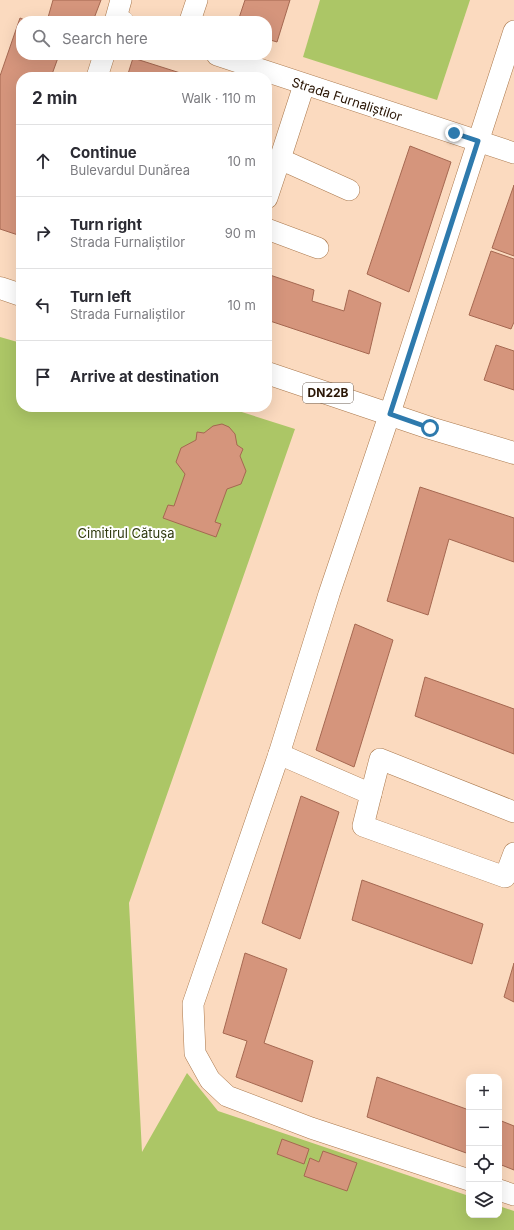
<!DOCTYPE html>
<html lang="en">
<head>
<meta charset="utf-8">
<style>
  :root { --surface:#fff; --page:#f7f7f7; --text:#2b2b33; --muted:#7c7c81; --line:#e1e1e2 }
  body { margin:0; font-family:Inter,sans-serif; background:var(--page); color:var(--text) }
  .controls { position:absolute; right:12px; bottom:12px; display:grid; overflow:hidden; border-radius:8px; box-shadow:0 4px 16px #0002 }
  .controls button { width:36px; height:36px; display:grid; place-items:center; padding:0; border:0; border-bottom:1px solid var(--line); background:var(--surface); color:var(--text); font:20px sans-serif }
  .stop { position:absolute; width:12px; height:12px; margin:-9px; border:3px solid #2e7aad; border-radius:50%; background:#fff }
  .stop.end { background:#2e7aad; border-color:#fff; box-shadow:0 1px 4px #0008 }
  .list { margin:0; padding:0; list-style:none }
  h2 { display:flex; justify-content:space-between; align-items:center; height:52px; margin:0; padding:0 16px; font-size:17px }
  h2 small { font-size:13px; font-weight:400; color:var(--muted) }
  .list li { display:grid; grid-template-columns:26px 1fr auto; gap:12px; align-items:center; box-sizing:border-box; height:72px; padding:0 16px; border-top:1px solid var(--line) }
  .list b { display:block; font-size:15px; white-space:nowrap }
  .list p { margin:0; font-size:13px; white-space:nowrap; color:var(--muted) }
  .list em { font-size:13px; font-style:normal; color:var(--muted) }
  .icon { flex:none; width:22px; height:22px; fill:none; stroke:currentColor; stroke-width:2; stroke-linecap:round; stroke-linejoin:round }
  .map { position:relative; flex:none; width:514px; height:1230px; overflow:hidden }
  .search { position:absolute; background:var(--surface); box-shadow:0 4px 16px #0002; left:16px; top:16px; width:256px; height:44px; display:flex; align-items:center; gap:10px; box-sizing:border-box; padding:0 14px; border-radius:16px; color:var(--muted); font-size:15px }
  .panel { position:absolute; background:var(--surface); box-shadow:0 4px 16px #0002; left:16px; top:72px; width:256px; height:340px; border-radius:16px }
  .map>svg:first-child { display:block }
</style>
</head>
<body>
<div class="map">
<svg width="514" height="1230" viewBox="0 0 514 1230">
  <rect width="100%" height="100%" fill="#fbdabf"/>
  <g fill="#acc666">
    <path d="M320,0H470L437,100L303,57Z"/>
    <path d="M0,337L21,343V407H226L295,429L129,903L142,1152L187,1073L218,1111L469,1196V1215H499V1206L514,1211V1230H0Z"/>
  </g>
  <g fill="#d5957c" stroke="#a56851">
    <path d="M53,0H101L93,21H47Z"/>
    <path d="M245,0H290L277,42L267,39V21H238Z"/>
    <path d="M20,18L27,21H21V55H59L51,77H21V163L18,171L21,172V236L0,229V76Z"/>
    <path d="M133,58L193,77H127Z"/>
    <path d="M410,146L451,162L409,292L367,274Z"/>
    <path d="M514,185V256L492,248Z"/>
    <path d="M491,251L514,259V322L511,329L469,315Z"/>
    <path d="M267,274L314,290L312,301L344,311L349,290L381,303L369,354L267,320Z"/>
    <path d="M496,345L514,351V390L484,380Z"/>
    <path d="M222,424L229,427L235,434L237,445L243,449L240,456L246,471L241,484L227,489L215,522L221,524L216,537L163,518L168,505L174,506L185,474L176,462L181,448L196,440L197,432L204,433L213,426Z"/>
    <path d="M420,487L514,518V562L449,539L428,615L387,601Z"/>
    <path d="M355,624L393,640L354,767L316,750Z"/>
    <path d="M425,677L514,709V754L415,716Z"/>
    <path d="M301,796L339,812L300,939L262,923Z"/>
    <path d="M362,880L483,924L472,964L352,920Z"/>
    <path d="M245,953L287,969L264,1043L313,1061L302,1102L236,1077L247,1041L223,1033Z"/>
    <path d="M514,963V1002L504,997Z"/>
    <path d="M377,1077L469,1110V1154L367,1117Z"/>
    <path d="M499,1120L514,1126V1170L499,1164Z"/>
    <path d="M282,1139L309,1149L304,1164L277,1154Z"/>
    <path d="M323,1151L357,1163L347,1191L304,1176L310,1158L319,1162Z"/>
  </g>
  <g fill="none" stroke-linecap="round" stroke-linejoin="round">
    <g stroke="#aa784c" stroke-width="22">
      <g id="minor">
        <path d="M121,0L116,18L123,21"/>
        <path d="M190,21L197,0"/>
        <path d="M217,55L514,153"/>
        <path d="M97,77L104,55"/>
        <path d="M280,159L304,85"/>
        <path d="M267,198L280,159L349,190"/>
        <path d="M267,229L318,248"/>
        <path d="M279,754L371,794L363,826L505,877L514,853"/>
        <path d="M371,794L380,759L514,812"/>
        <path d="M469,1180L311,1128L227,1096L210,1080L195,1053L193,1004L279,754L329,594L390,413L514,31"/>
        <path d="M499,1190L514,1195"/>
      </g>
    </g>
    <g stroke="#aa784c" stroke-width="23">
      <g id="major">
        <path d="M0,288L21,295"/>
        <path d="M267,373L430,428L514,453"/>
      </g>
    </g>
    <use href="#minor" stroke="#fff" stroke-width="21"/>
    <use href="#major" stroke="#fff" stroke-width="22"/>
  </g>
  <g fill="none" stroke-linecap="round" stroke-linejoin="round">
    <path stroke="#2e7aad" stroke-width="5" d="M430,428L390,414L478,141L454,133"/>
  </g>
  <g text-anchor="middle" stroke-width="4" stroke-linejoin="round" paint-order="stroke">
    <rect fill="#fff" stroke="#6a5c50" stroke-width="1" x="303" y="383" width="50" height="20" rx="3"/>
    <g font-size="12" font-weight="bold" fill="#2a1605">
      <text x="328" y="397">DN22B</text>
    </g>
    <g font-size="13" fill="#2a1605" stroke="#fff">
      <text transform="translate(347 99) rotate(18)" y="5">Strada Furnaliștilor</text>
    </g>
    <g font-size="13" fill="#313b11" stroke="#fff">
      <text x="126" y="538">Cimitirul Cătușa</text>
    </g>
  </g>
</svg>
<div class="controls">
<button>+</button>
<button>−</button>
<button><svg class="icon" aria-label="locate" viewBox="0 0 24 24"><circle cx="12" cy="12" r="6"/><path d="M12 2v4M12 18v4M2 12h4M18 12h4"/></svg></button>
<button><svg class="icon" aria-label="layers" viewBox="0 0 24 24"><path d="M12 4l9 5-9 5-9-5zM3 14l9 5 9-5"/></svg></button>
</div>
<div class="stop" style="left:430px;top:428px"></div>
<div class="stop end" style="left:454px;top:133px"></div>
<div class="search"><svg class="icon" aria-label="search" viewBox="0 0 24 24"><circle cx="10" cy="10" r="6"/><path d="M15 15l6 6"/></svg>Search here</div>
<section class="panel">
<h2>2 min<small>Walk · 110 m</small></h2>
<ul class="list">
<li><svg class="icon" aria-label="ahead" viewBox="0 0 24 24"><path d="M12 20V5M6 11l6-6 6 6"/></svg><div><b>Continue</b><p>Bulevardul Dunărea</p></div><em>10 m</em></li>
<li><svg class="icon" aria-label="right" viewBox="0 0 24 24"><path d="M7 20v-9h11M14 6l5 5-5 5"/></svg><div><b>Turn right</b><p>Strada Furnaliștilor</p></div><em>90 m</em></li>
<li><svg class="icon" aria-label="left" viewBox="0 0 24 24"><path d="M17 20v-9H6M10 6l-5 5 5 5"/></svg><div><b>Turn left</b><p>Strada Furnaliștilor</p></div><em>10 m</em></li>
<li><svg class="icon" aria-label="arrive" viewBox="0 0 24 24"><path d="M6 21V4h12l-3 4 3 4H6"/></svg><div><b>Arrive at destination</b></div></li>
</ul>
</section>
</div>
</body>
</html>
